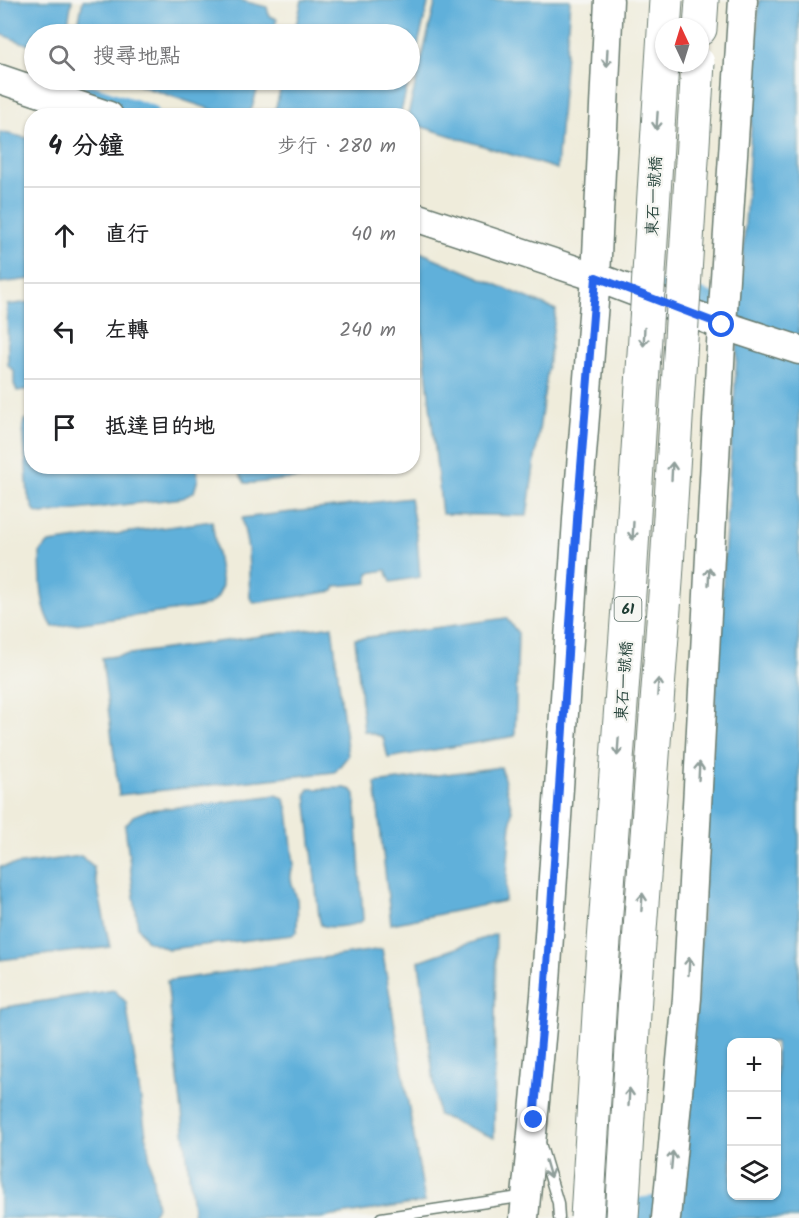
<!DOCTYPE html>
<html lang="zh-TW">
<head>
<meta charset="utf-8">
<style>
  :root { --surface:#fff; --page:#f2f2f2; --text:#202124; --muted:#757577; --line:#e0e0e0 }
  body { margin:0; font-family:Kalam,"LXGW WenKai TC",sans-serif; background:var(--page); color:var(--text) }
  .controls { position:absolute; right:18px; bottom:18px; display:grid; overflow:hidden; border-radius:12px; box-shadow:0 2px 4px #0004 }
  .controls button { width:54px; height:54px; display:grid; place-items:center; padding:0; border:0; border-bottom:2px solid var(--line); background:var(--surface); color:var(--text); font:30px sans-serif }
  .compass { position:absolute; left:655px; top:18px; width:54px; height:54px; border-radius:50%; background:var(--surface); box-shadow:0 2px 4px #0004; rotate:356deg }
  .stop { position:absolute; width:18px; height:18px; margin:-14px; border:4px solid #2563eb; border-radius:50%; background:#fff }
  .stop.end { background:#2563eb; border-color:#fff; box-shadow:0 2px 6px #0008 }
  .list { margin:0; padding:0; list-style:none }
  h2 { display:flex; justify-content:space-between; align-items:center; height:78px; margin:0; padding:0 24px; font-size:26px }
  h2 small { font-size:20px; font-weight:400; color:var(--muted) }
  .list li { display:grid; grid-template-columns:39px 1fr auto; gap:18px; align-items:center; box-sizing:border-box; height:96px; padding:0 24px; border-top:2px solid var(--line) }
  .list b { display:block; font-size:22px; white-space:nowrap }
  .list em { font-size:20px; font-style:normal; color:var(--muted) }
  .icon { flex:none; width:33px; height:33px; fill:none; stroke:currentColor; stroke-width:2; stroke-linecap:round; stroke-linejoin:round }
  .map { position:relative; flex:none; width:799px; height:1218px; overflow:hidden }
  .search { position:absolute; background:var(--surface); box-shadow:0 2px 4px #0004; left:24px; top:24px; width:396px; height:66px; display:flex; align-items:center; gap:15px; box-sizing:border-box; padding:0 21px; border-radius:33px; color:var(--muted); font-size:22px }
  .panel { position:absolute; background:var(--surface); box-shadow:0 2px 4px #0004; left:24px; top:108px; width:396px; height:366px; border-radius:24px }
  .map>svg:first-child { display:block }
</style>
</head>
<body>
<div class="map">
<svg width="799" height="1218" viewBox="0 0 799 1218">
  <rect width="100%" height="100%" fill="#f6f6f2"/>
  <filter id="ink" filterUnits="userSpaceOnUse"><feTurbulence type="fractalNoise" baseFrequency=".0167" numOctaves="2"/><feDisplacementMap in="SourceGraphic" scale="12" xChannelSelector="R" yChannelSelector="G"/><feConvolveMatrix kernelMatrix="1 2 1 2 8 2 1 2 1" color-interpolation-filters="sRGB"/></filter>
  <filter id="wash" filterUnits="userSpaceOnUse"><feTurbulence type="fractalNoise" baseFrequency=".008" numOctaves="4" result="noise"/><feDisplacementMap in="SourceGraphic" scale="24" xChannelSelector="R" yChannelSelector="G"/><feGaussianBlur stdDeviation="1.35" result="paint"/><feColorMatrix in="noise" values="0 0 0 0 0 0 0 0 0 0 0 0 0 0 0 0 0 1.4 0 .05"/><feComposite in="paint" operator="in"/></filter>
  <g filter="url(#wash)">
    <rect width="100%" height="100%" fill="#efecdb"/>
    <g fill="#60b0da" stroke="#407687" stroke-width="1.5" fill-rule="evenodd">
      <path d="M0,0H72L66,34H34V47L0,34Z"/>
      <path d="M83,0H239L267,7L269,16L277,19L272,34H76Z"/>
      <path d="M302,0H429L410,77V34H294Z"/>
      <path d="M436,0H570L557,169L413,124L412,116L408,115Z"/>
      <path d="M759,0H799V1218H683ZM732,1042H776V1196H732Z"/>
      <path d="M123,80H260L252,108L248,114H225Z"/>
      <path d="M283,80H409L400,116L283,115L275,110Z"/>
      <path d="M0,132L32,139L31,279L0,283Z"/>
      <path d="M413,249L556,310L527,516L442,514Z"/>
      <path d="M31,302V389L17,391L14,384V371L8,365L7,305Z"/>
      <path d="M31,419L32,466L196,467L198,479L194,492L183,498L42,514L35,512L28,495L23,426L25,420Z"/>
      <path d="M238,467V466L386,467L384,469L254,483H245L240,475Z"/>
      <path d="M410,498L417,538L420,577L391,582L386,570L368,573V583L336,586L334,591L254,603L250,598L248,549L242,518Z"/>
      <path d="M212,521L222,585C219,599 214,603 201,607L53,627C39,607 41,575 40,552L49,543Z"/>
      <path d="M506,618L518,633L515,736L388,758L383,737L364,731L355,639Z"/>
      <path d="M332,626L348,756L335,772L119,795L102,658Z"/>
      <path d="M501,767L512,810L505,901L391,924L375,783Z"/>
      <path d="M345,788L352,790L355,794L363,920C357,926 329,929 321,925L319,917L306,794L309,789Z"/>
      <path d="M276,795L284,798L288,810L294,866C286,878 295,888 297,900C298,910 297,921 297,931L293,935L168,949L146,940L138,927L125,826L133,816L148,810L202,805Z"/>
      <path d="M81,856L93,866L110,947L0,960V867Z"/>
      <path d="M496,934L494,1138L438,1115L419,961Z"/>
      <path d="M382,949L425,1202L320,1218H194L167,981Z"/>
      <path d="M114,990L126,1002L157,1207L150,1218H0V1008Z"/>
    </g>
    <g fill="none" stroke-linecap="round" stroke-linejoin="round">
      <g stroke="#60b0da" stroke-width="24">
        <path d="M90,97L147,116"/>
        <path d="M669,290L709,304"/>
        <path d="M682,1204L736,1196"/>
        <path d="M608,1214L653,1208"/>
      </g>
    </g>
  </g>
  <g filter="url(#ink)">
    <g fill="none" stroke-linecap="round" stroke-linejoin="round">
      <g stroke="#687a6e" stroke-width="13">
        <g id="lane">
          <path d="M540,1143L558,1203L559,1218"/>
          <path d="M381,1218L526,1196"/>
        </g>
      </g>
      <g stroke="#687a6e" stroke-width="31">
        <g id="secondary">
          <path d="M0,79L109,116"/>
          <path d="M412,216L596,277L722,325L799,350"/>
          <path d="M524,1218L545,996L578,505L596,277L609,0"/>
          <path d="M666,1218L687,998L722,325L743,0"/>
        </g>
      </g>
      <g stroke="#687a6e" stroke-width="35">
        <path id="highway" d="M700,29L702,0"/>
      </g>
      <use href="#lane" stroke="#fff" stroke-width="10"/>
      <use href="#secondary" stroke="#fff" stroke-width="28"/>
      <use href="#highway" stroke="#fff" stroke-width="33"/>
      <g stroke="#687a6e" stroke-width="35" stroke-linecap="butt">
        <g id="highway-bridge">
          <path d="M587,1218L600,997L630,579L666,0"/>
          <path d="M622,1218L635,997L666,582L698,63"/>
        </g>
      </g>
      <use href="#highway-bridge" stroke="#fff" stroke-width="33"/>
    </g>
    <defs><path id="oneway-shaft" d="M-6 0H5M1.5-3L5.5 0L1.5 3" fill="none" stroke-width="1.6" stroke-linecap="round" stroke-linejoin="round" transform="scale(1.5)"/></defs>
    <g stroke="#8f9e9a">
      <use href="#oneway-shaft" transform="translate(607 58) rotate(93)"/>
      <use href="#oneway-shaft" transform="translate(657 121) rotate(94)"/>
      <use href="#oneway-shaft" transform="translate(644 337) rotate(93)"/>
      <use href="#oneway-shaft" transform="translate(672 471) rotate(-87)"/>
      <use href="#oneway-shaft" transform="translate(633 531) rotate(93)"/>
      <use href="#oneway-shaft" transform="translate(709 576) rotate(-87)"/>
      <use href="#oneway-shaft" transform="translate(658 687) rotate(-86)"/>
      <use href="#oneway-shaft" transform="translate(618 747) rotate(94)"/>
      <use href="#oneway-shaft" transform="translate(699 771) rotate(-87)"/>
      <use href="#oneway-shaft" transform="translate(642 902) rotate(-86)"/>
      <use href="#oneway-shaft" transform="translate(689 966) rotate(-87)"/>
      <use href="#oneway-shaft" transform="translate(629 1097) rotate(-87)"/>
      <use href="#oneway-shaft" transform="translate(672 1160) rotate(-85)"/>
      <use href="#oneway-shaft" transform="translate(548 1169) rotate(74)"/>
    </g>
  </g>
  <g fill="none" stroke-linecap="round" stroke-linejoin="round" filter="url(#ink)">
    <path stroke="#2563eb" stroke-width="8" d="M534,1120L545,996L578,505L596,277L722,325"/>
  </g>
  <g text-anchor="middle" stroke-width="4.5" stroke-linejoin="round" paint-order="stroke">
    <rect fill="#f6f6f2" stroke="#60746d" stroke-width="1.5" x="614.5" y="597" width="27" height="24" rx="4.5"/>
    <g font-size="15" font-weight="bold" fill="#1f3d34">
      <text x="628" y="614">61</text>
    </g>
    <g font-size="16" fill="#1f3d34" stroke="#f6f6f2">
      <text transform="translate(653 196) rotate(-87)" y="6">東石一號橋</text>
      <text transform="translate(623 681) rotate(-86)" y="6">東石一號橋</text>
    </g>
  </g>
</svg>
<div class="controls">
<button>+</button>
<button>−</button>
<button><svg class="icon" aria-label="layers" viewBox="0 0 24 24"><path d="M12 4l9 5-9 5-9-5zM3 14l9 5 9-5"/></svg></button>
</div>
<svg class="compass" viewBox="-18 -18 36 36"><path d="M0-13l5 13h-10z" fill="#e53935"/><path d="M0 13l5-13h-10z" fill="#757577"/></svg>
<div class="stop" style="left:722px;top:325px"></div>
<div class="stop end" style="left:534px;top:1120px"></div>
<div class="search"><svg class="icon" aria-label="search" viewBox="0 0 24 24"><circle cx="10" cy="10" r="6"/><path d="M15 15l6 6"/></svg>搜尋地點</div>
<section class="panel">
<h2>4 分鐘<small>步行 · 280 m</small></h2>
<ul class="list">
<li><svg class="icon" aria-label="ahead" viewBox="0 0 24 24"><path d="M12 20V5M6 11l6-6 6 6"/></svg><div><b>直行</b></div><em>40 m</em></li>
<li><svg class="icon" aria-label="left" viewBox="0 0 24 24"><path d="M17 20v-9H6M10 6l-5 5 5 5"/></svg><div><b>左轉</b></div><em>240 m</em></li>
<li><svg class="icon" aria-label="arrive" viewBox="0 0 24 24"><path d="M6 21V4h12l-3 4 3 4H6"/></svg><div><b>抵達目的地</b></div></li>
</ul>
</section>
</div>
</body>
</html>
